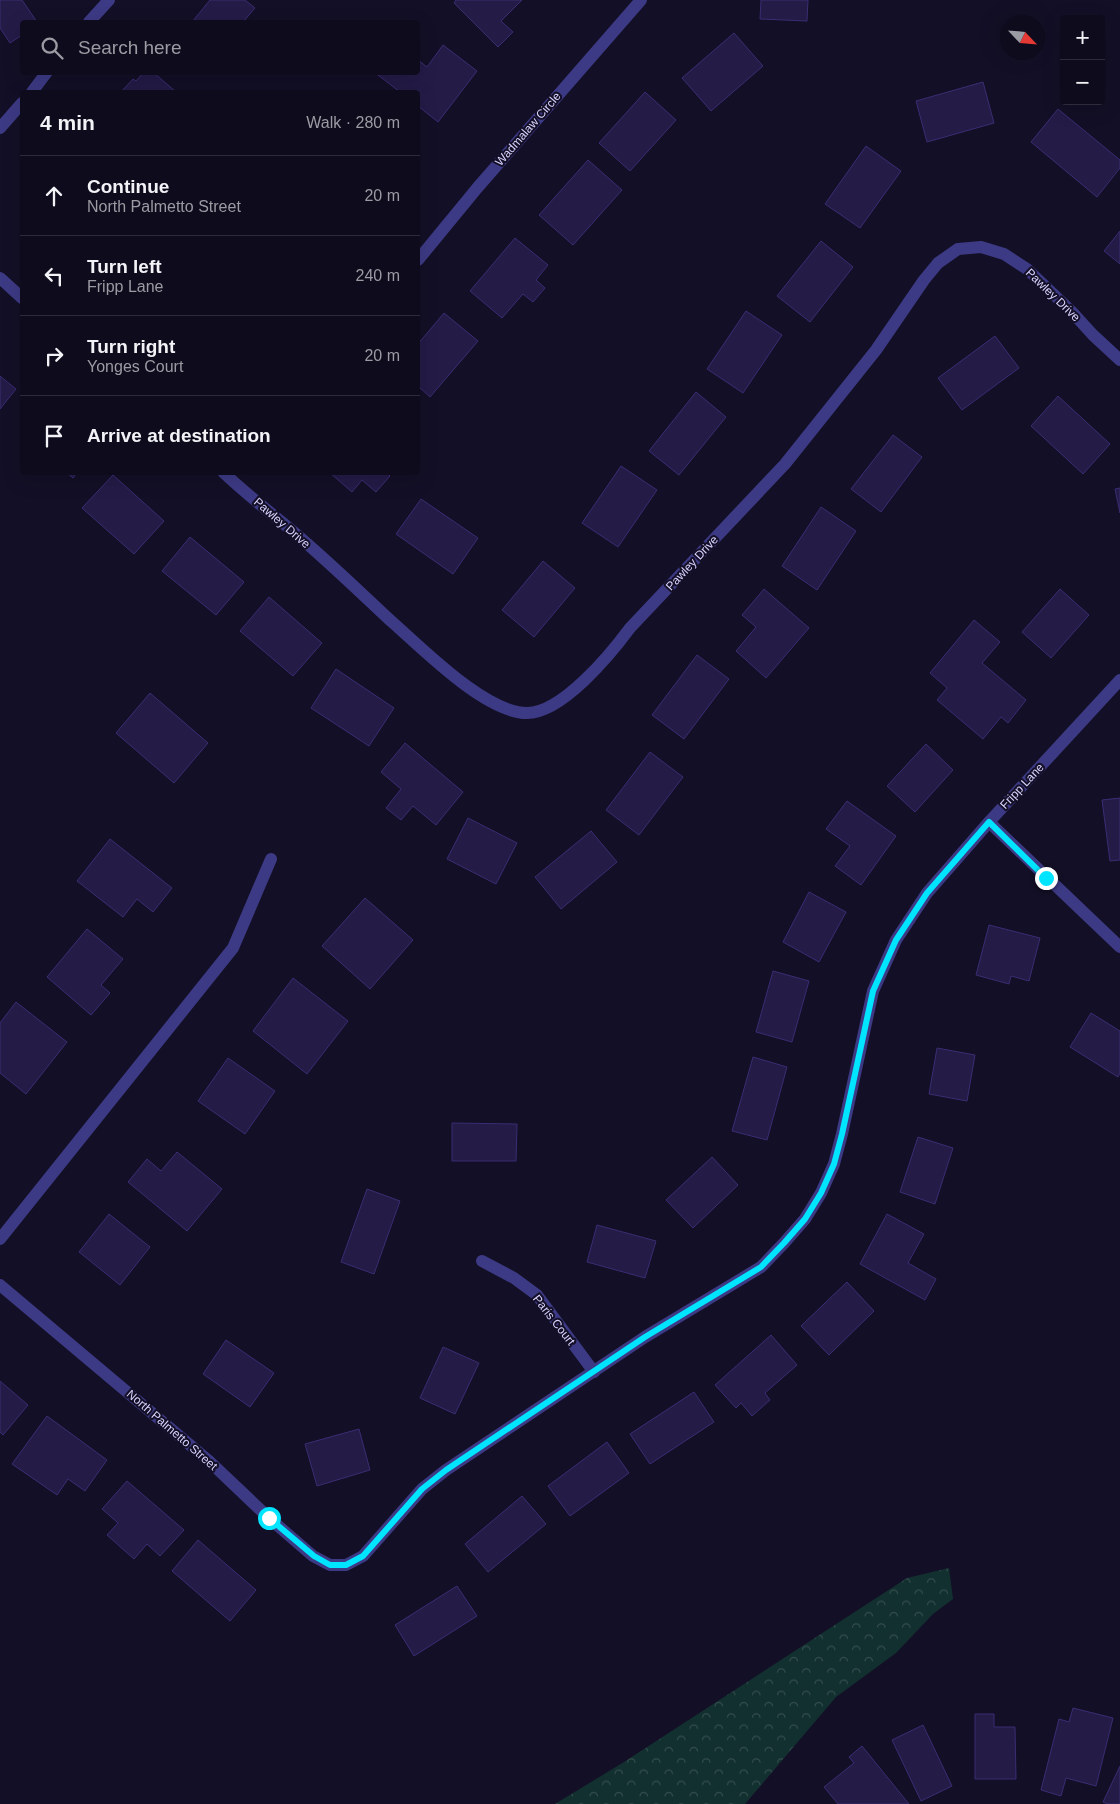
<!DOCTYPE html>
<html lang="en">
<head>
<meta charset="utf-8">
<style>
  :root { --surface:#0e0b1c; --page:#1c1929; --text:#f1f3f6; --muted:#9b9ba3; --line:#2e2b3b }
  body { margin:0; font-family:Helvetica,sans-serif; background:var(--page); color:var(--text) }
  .controls { position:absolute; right:15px; top:15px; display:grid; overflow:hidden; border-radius:5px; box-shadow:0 5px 20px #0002 }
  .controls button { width:45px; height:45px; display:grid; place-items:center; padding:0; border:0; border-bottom:1px solid var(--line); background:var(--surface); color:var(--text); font:25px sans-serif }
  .compass { position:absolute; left:1000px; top:15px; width:45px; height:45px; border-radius:50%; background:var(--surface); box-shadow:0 5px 20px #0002; rotate:116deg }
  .stop { position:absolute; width:15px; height:15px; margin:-11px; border:4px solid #00e5ff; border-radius:50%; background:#fff }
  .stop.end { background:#00e5ff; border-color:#fff; box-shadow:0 1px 5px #0008 }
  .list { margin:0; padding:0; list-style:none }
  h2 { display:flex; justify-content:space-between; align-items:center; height:65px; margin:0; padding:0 20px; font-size:21px }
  h2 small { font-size:16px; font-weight:400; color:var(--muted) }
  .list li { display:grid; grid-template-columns:32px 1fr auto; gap:15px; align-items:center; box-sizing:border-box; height:80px; padding:0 20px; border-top:1px solid var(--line) }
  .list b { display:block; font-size:19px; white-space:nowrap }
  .list p { margin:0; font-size:16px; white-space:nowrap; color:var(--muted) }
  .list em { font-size:16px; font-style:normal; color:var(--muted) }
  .icon { flex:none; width:28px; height:28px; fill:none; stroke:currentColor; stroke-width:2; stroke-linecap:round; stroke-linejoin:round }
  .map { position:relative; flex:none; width:1120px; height:1804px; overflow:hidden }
  .search { position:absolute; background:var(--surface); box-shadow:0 5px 20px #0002; left:20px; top:20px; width:400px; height:55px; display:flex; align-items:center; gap:12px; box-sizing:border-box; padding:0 18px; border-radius:5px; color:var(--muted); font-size:19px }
  .panel { position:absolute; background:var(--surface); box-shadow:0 5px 20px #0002; left:20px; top:90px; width:400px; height:385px; border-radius:5px }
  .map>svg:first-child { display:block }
</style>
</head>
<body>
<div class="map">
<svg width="1120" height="1804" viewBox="0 0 1120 1804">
  <defs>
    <pattern id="forest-crowns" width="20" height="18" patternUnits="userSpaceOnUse" patternTransform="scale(1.25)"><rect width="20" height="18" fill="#12302f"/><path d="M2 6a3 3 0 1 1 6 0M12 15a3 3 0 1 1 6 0" fill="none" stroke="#344d4e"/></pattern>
  </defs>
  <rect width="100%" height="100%" fill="#130f26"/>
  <path fill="url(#forest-crowns)" d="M949,1568L953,1599L933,1614L896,1653L836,1697L745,1804H555L624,1762L907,1578Z"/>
  <g fill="#241b47" stroke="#3b2d73">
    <path d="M0,0H22L37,22H22V35L10,43L0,28Z"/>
    <path d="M210,0H245L255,8L243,22H192Z"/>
    <path d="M456,0H522L501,21L513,32L498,47L454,3Z"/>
    <path d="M761,0H808L807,21L760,19Z"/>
    <path d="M734,33L763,66L711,111L682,78Z"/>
    <path d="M443,45L477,71L438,122L418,106V92H400L374,72H418V60L427,67Z"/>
    <path d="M144,72H153L176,92H121L133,79L136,81Z"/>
    <path d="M983,82L994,123L927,142L916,101Z"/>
    <path d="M645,92L676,120L630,171L599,143Z"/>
    <path d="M1058,109L1120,160V168L1097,197L1031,142Z"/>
    <path d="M866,146L901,171L860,228L825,204Z"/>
    <path d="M588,160L622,190L573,245L539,215Z"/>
    <path d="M1120,231V264L1104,251Z"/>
    <path d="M515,238L548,265L536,280L545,288L533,302L523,294L502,318L470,291Z"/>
    <path d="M821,241L853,267L810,322L777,296Z"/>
    <path d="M746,311L782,335L743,393L707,369Z"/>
    <path d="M444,313L478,341L430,397L418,386V344Z"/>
    <path d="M995,336L1019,368L962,410L938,378Z"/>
    <path d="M0,376L16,389L0,409Z"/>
    <path d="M696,392L726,417L679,475L649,451Z"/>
    <path d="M1058,396L1110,444L1083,474L1031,426Z"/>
    <path d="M893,435L922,457L881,512L851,489Z"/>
    <path d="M621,466L657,490L618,547L582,523Z"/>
    <path d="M66,472H77L73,478Z"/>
    <path d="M329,472H386L390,476L376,492L362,480L352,492Z"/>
    <path d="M113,475L164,521L134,554L82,508Z"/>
    <path d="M1120,488V513L1115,489Z"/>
    <path d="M421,499L478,538L453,574L396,534Z"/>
    <path d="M821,507L856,531L817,590L782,566Z"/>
    <path d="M190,537L244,582L216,615L162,571Z"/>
    <path d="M543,561L575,588L534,637L502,610Z"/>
    <path d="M764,589L809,628L766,678L736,651L756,627L742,615Z"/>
    <path d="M1060,589L1089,615L1051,658L1022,632Z"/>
    <path d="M269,597L322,643L293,676L240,631Z"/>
    <path d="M974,620L1000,642L982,663L1026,700L1008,723L1001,717L983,739L937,700L947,688L930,673Z"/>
    <path d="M697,655L729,679L684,739L652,715Z"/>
    <path d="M336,669L394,708L369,746L311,708Z"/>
    <path d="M150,693L208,743L174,783L116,733Z"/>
    <path d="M405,743L463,792L436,825L413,806L401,820L386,808L401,789L381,772Z"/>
    <path d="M926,744L953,770L915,812L887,786Z"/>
    <path d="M650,752L683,777L639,835L606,810Z"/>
    <path d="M1120,798V860L1110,861L1102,800Z"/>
    <path d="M847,801L896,836L861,885L835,866L850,846L826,829Z"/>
    <path d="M468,818L517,843L496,884L447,859Z"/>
    <path d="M591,831L617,862L561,909L535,877Z"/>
    <path d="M110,839L172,888L153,912L137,899L123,917L77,881Z"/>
    <path d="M809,892L846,912L819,962L783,942Z"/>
    <path d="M365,898L413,940L370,989L322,946Z"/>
    <path d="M989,925L1040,938L1029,981L1011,976L1009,984L976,975Z"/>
    <path d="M87,929L123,959L101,985L110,993L91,1015L47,977Z"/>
    <path d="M773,971L809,981L792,1042L756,1032Z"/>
    <path d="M293,978L348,1021L307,1074L253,1031Z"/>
    <path d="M16,1002L67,1042L26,1094L0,1073V1023Z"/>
    <path d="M1091,1013L1120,1031V1073L1118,1077L1070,1047Z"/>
    <path d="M937,1048L975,1055L967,1101L929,1094Z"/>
    <path d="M753,1057L787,1067L767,1140L732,1131Z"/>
    <path d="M228,1058L275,1091L245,1134L198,1101Z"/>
    <path d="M452,1123L517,1124L516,1161H452Z"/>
    <path d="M918,1137L953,1148L935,1204L900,1192Z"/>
    <path d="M177,1152L222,1189L187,1231L128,1182L147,1159L161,1171Z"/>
    <path d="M712,1157L738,1185L693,1228L666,1200Z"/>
    <path d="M367,1189L400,1201L374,1274L341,1262Z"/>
    <path d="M109,1214L150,1247L120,1285L79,1252Z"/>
    <path d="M887,1214L924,1234L908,1263L936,1279L925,1300L860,1264Z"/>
    <path d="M597,1225L656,1241L645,1278L587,1262Z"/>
    <path d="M847,1282L874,1311L829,1355L801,1326Z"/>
    <path d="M771,1335L797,1365L765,1393L770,1400L752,1416L741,1403L736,1408L715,1385Z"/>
    <path d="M226,1340L274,1373L250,1407L203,1374Z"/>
    <path d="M443,1347L479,1363L455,1414L420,1398Z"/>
    <path d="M0,1381L28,1405L3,1435L0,1432Z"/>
    <path d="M694,1392L714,1422L650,1464L630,1434Z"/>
    <path d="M47,1416L107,1460L85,1491L68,1479L57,1495L12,1464Z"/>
    <path d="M359,1429L370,1470L317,1486L305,1444Z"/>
    <path d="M607,1442L629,1473L570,1516L548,1486Z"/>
    <path d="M127,1481L184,1530L160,1556L147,1544L134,1559L107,1535L118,1523L102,1509Z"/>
    <path d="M522,1496L546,1524L488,1572L465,1544Z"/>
    <path d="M198,1540L256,1590L230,1621L172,1571Z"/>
    <path d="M457,1586L477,1616L414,1656L395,1625Z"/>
    <path d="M1073,1708L1113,1718L1096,1786L1066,1778L1061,1796L1041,1790L1059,1719L1069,1722Z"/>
    <path d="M975,1714H994V1727H1015L1016,1779H975Z"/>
    <path d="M923,1725L952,1786L921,1801L892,1740Z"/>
    <path d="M862,1746L909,1804H838L824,1787L854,1763L849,1757Z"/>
    <path d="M1120,1766V1804H1108L1103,1802Z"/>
  </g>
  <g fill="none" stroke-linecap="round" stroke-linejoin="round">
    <g stroke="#3d3a85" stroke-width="12">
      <path d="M89,22L109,0"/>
      <path d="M32,92L47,72"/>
      <path d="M0,128L22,103"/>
      <path d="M418,260L478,187L641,0"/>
      <path d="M0,278L22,298"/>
      <path d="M223,472C249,497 278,518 304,541C334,567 362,594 391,621C422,648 485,713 527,713C562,713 610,655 630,628L785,464L876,350L924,280L938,263L958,249L981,247L1004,254L1027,269L1072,312L1093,335L1120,360"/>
      <path d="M989,822L1120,947"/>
      <path d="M0,1239L233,948L271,859"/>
      <path d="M482,1261L514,1278L537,1295L594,1372"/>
      <path d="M0,1285L209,1461L269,1518L313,1556L330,1565H346L363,1556L422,1489L446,1470L645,1337L761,1267L784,1243L805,1219L821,1193L834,1164L842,1134L873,991L896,940L927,893L989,822L1120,680"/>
    </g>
  </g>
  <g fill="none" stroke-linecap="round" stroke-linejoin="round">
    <path stroke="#00e5ff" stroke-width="6" d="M269,1518L314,1556L330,1565H346L363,1556L422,1489L446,1470L645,1337L761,1267L784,1243L805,1219L821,1193L834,1164L842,1134L873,991L896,940L927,893L989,822L1046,878"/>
  </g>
  <g text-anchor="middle" stroke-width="4" stroke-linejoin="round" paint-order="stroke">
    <g font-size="12" fill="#d9d4ff" stroke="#130f26">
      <text transform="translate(528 129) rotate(-49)" y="4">Wadmalaw Circle</text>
      <text transform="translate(1053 295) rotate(44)" y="4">Pawley Drive</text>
      <text transform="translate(282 523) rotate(41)" y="4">Pawley Drive</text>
      <text transform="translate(692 563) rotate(-47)" y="4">Pawley Drive</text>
      <text transform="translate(1022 786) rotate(-47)" y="4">Fripp Lane</text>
      <text transform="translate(554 1320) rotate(52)" y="4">Paris Court</text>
      <text transform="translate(172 1430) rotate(41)" y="4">North Palmetto Street</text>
    </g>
  </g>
</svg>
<div class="controls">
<button>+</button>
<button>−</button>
</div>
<svg class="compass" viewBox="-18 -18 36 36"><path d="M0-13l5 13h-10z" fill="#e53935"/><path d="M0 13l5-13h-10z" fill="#9b9ba3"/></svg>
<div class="stop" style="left:269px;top:1518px"></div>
<div class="stop end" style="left:1046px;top:878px"></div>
<div class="search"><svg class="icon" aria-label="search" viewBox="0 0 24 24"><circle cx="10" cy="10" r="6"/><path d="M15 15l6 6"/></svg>Search here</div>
<section class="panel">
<h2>4 min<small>Walk · 280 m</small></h2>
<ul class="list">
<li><svg class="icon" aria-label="ahead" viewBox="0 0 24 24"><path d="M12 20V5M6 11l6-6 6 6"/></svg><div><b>Continue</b><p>North Palmetto Street</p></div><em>20 m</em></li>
<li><svg class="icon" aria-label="left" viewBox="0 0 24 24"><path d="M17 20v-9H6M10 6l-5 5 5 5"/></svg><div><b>Turn left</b><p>Fripp Lane</p></div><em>240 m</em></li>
<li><svg class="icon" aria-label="right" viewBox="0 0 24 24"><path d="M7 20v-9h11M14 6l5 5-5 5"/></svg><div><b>Turn right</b><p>Yonges Court</p></div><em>20 m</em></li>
<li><svg class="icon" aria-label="arrive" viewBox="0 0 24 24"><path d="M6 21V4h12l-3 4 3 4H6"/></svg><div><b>Arrive at destination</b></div></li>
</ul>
</section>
</div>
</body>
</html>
